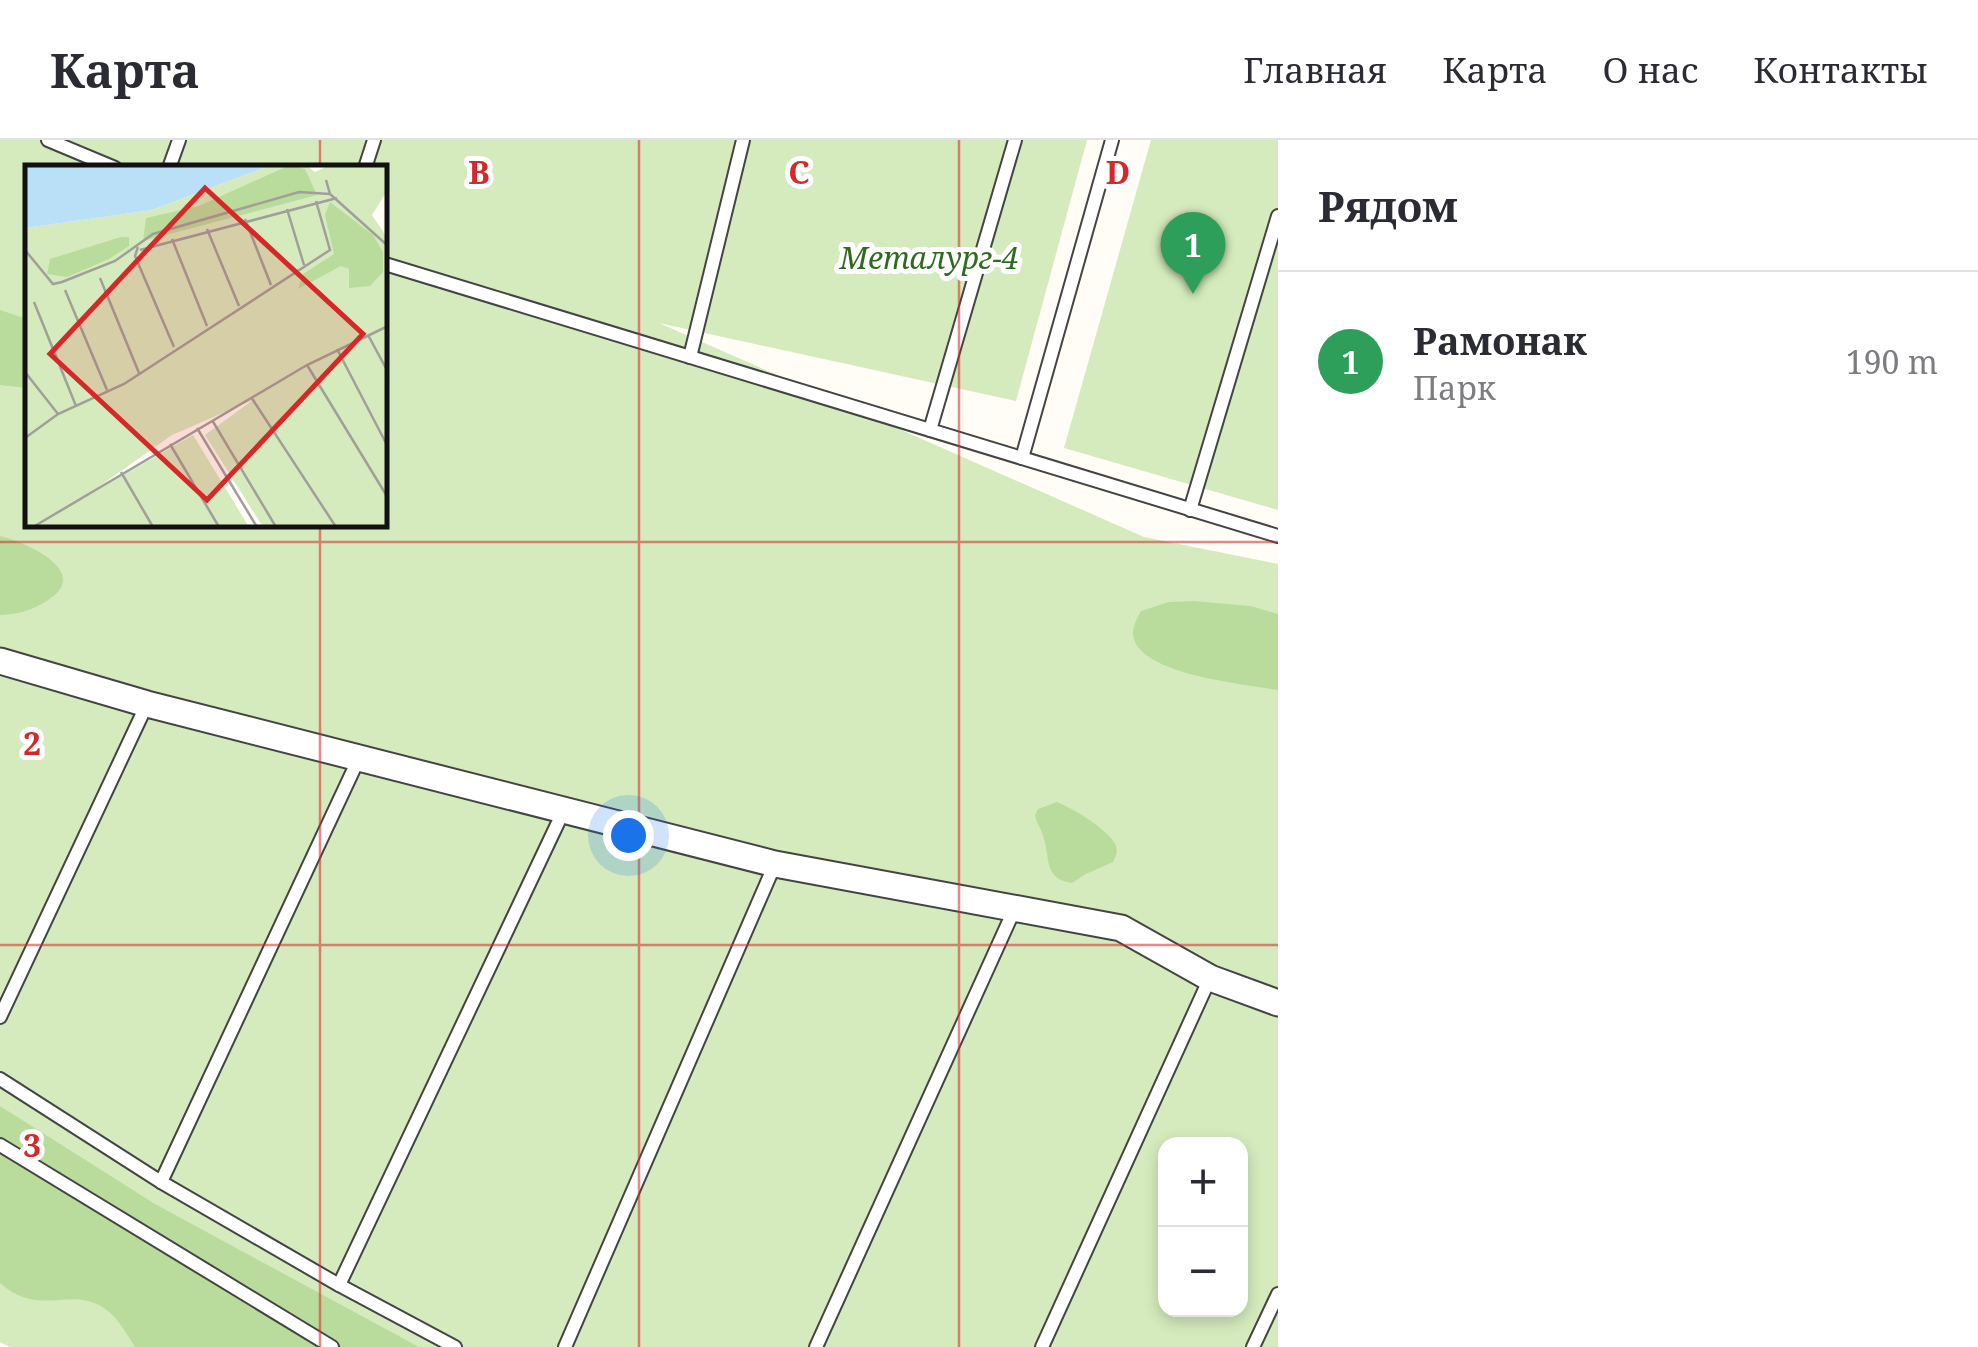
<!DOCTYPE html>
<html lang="ru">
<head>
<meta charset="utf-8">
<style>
  :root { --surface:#fff; --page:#f2f2f3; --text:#2b2b33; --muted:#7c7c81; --line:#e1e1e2; --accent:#b45309 }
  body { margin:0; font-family:"Noto Serif",serif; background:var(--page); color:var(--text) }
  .controls { position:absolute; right:30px; bottom:30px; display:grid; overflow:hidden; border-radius:20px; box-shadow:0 5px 15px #0003 }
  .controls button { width:90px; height:90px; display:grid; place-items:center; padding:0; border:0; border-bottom:2px solid var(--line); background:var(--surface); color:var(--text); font:50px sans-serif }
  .you { position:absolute; left:628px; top:695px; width:35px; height:35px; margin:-25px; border:8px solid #fff; border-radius:50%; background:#1a73e8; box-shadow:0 0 0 15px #1a73e833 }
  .badge { display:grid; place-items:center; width:65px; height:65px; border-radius:50%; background:var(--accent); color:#fff; font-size:32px; font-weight:700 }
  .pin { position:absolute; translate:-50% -82px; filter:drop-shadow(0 2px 5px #0008) }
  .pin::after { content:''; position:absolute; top:52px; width:35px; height:30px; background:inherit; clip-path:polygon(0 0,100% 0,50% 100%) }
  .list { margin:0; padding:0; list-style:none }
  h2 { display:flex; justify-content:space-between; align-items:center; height:130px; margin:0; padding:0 40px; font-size:42px }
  h2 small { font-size:32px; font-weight:400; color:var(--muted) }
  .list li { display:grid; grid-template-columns:65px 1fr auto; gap:30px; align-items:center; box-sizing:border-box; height:180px; padding:0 40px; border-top:2px solid var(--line) }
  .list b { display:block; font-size:38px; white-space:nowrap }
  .list p { margin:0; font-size:32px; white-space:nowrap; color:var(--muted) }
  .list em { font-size:32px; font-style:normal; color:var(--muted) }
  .map { position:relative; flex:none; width:1278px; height:1207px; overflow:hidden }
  header { display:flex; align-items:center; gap:60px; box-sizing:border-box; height:140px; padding:0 50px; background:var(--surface); border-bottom:2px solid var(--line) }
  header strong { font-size:48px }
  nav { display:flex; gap:55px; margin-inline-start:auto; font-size:35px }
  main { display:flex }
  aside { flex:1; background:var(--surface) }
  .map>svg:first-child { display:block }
</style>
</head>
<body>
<header>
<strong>Карта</strong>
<nav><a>Главная</a><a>Карта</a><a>О нас</a><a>Контакты</a></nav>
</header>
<main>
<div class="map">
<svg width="1278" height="1207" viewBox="0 0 1278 1207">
  <rect width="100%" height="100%" fill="#fffdf5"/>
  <g fill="#d5ebbd" fill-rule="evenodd">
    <path d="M0,0H1087L1016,261L659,183L1144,397L1278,424V1207H10L0,1202ZM28,28H385V385H28ZM1166,1004H1240V1170H1166Z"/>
    <path d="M1151,0H1278V370L1064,308Z"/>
  </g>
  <g fill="#b9dc9c">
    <path d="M0,170L27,179V248L0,245Z"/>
    <path d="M0,396C26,402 96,433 45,462C32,470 16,475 0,475Z"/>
    <path d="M1194,461L1250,466L1278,474V550C1246,544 1136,535 1133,494C1133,486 1137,478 1141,471L1169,462Z"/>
    <path d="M1057,662C1071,667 1111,691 1116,706C1118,713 1116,715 1113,722L1086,734L1072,743C1044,739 1050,719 1044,699C1042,690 1037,684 1035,675L1038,669Z"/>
    <path d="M0,966L155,1064L419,1207H135C125,1191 116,1174 99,1165C66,1148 39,1177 0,1143Z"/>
  </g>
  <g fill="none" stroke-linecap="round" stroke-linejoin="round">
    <g stroke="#444" stroke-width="16">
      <g id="lane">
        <path d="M48,0L115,28"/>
        <path d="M169,28L179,0"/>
        <path d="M365,28L374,0"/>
        <path d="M385,124L1278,396"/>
        <path d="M690,217L743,0"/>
        <path d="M930,290L1015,0"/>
        <path d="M1022,318L1112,0"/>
        <path d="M1190,370L1278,76"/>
        <path d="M0,877L147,564"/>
        <path d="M0,939L161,1042L339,1145L455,1207"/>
        <path d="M0,1005L332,1207"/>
        <path d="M161,1042L359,618"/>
        <path d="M339,1145L564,670"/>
        <path d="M565,1207L775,724"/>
        <path d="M816,1207L1015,768"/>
        <path d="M1042,1207L1210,838"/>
        <path d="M1253,1207L1278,1154"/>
      </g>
    </g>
    <g stroke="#444" stroke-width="29">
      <path id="street" d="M0,521L147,564L775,724L1121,788L1210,838L1278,863"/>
    </g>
    <use href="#lane" stroke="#fff" stroke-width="12"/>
    <use href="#street" stroke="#fff" stroke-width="25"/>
  </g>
  <path fill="none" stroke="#d62828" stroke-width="2.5" stroke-opacity="0.55" d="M320,0V28M639,0V1207M959,0V1207M320,385V1207M0,402H1278M0,805H1278"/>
  <g text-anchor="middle" stroke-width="10" stroke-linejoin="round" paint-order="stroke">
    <g font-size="30" font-style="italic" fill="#2f6b1f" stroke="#fff">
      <text x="929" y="129">Металург-4</text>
    </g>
  </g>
  <g transform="translate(25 25)">
    <rect width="362" height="362" fill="#fffdf5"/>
    <path d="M246,0H281L290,7L305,0H362V26L347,50L363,74L362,362H238L180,270L228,235L147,270L52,337L168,270L224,362H0V63L127,45Z" fill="#d5ebbd"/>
    <path d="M265,0L280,4L292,30L118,76L121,53L174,41ZM305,37L348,70L358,87V107L345,121L324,123V104L316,101L273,124L278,109L309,89L300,50ZM96,72H104V81L84,94L42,112L22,109L25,94Z" fill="#b9dc9c"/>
    <path d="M246,0L127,45L0,63V1Z" fill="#b9e0f7"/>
    <path fill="none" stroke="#a09f9a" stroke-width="2.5" d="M301,15L305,29L363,81M262,44L279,100M220,54L246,120M182,64L214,141M147,74L182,161M113,82L110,91L149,182M0,85L28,119L37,117L90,96L128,69L274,27L305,29M115,85L312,33M75,113L114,208M40,125L82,225M9,137L51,241M343,170L363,207M312,184L363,282M282,200L363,333M0,207L33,249M226,232L311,362M187,255L251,362M172,263L232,362M0,273L33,249L99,219L305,85L291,36M145,279L194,362M96,307L128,362M8,362L282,200L363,161"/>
    <path fill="#d62828" fill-opacity="0.15" stroke="#d62828" stroke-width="5" d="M180,23L338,169L182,335L25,189Z"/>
    <rect width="362" height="362" fill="none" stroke="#111" stroke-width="5"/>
  </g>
  <g font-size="32" text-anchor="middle" font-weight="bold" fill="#d62828" stroke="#fff" stroke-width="10" stroke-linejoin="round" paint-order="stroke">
    <text x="479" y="44">B</text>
    <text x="799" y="44">C</text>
    <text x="1118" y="44">D</text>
    <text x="32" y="615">2</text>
    <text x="32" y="1017">3</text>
  </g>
</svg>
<div class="controls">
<button>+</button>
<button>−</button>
</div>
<div class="you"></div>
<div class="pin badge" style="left:1193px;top:154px;background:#2e9e5b">1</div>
</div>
<aside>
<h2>Рядом<small></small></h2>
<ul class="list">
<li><span class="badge" style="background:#2e9e5b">1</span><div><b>Рамонак</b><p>Парк</p></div><em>190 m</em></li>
</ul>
</aside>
</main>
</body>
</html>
